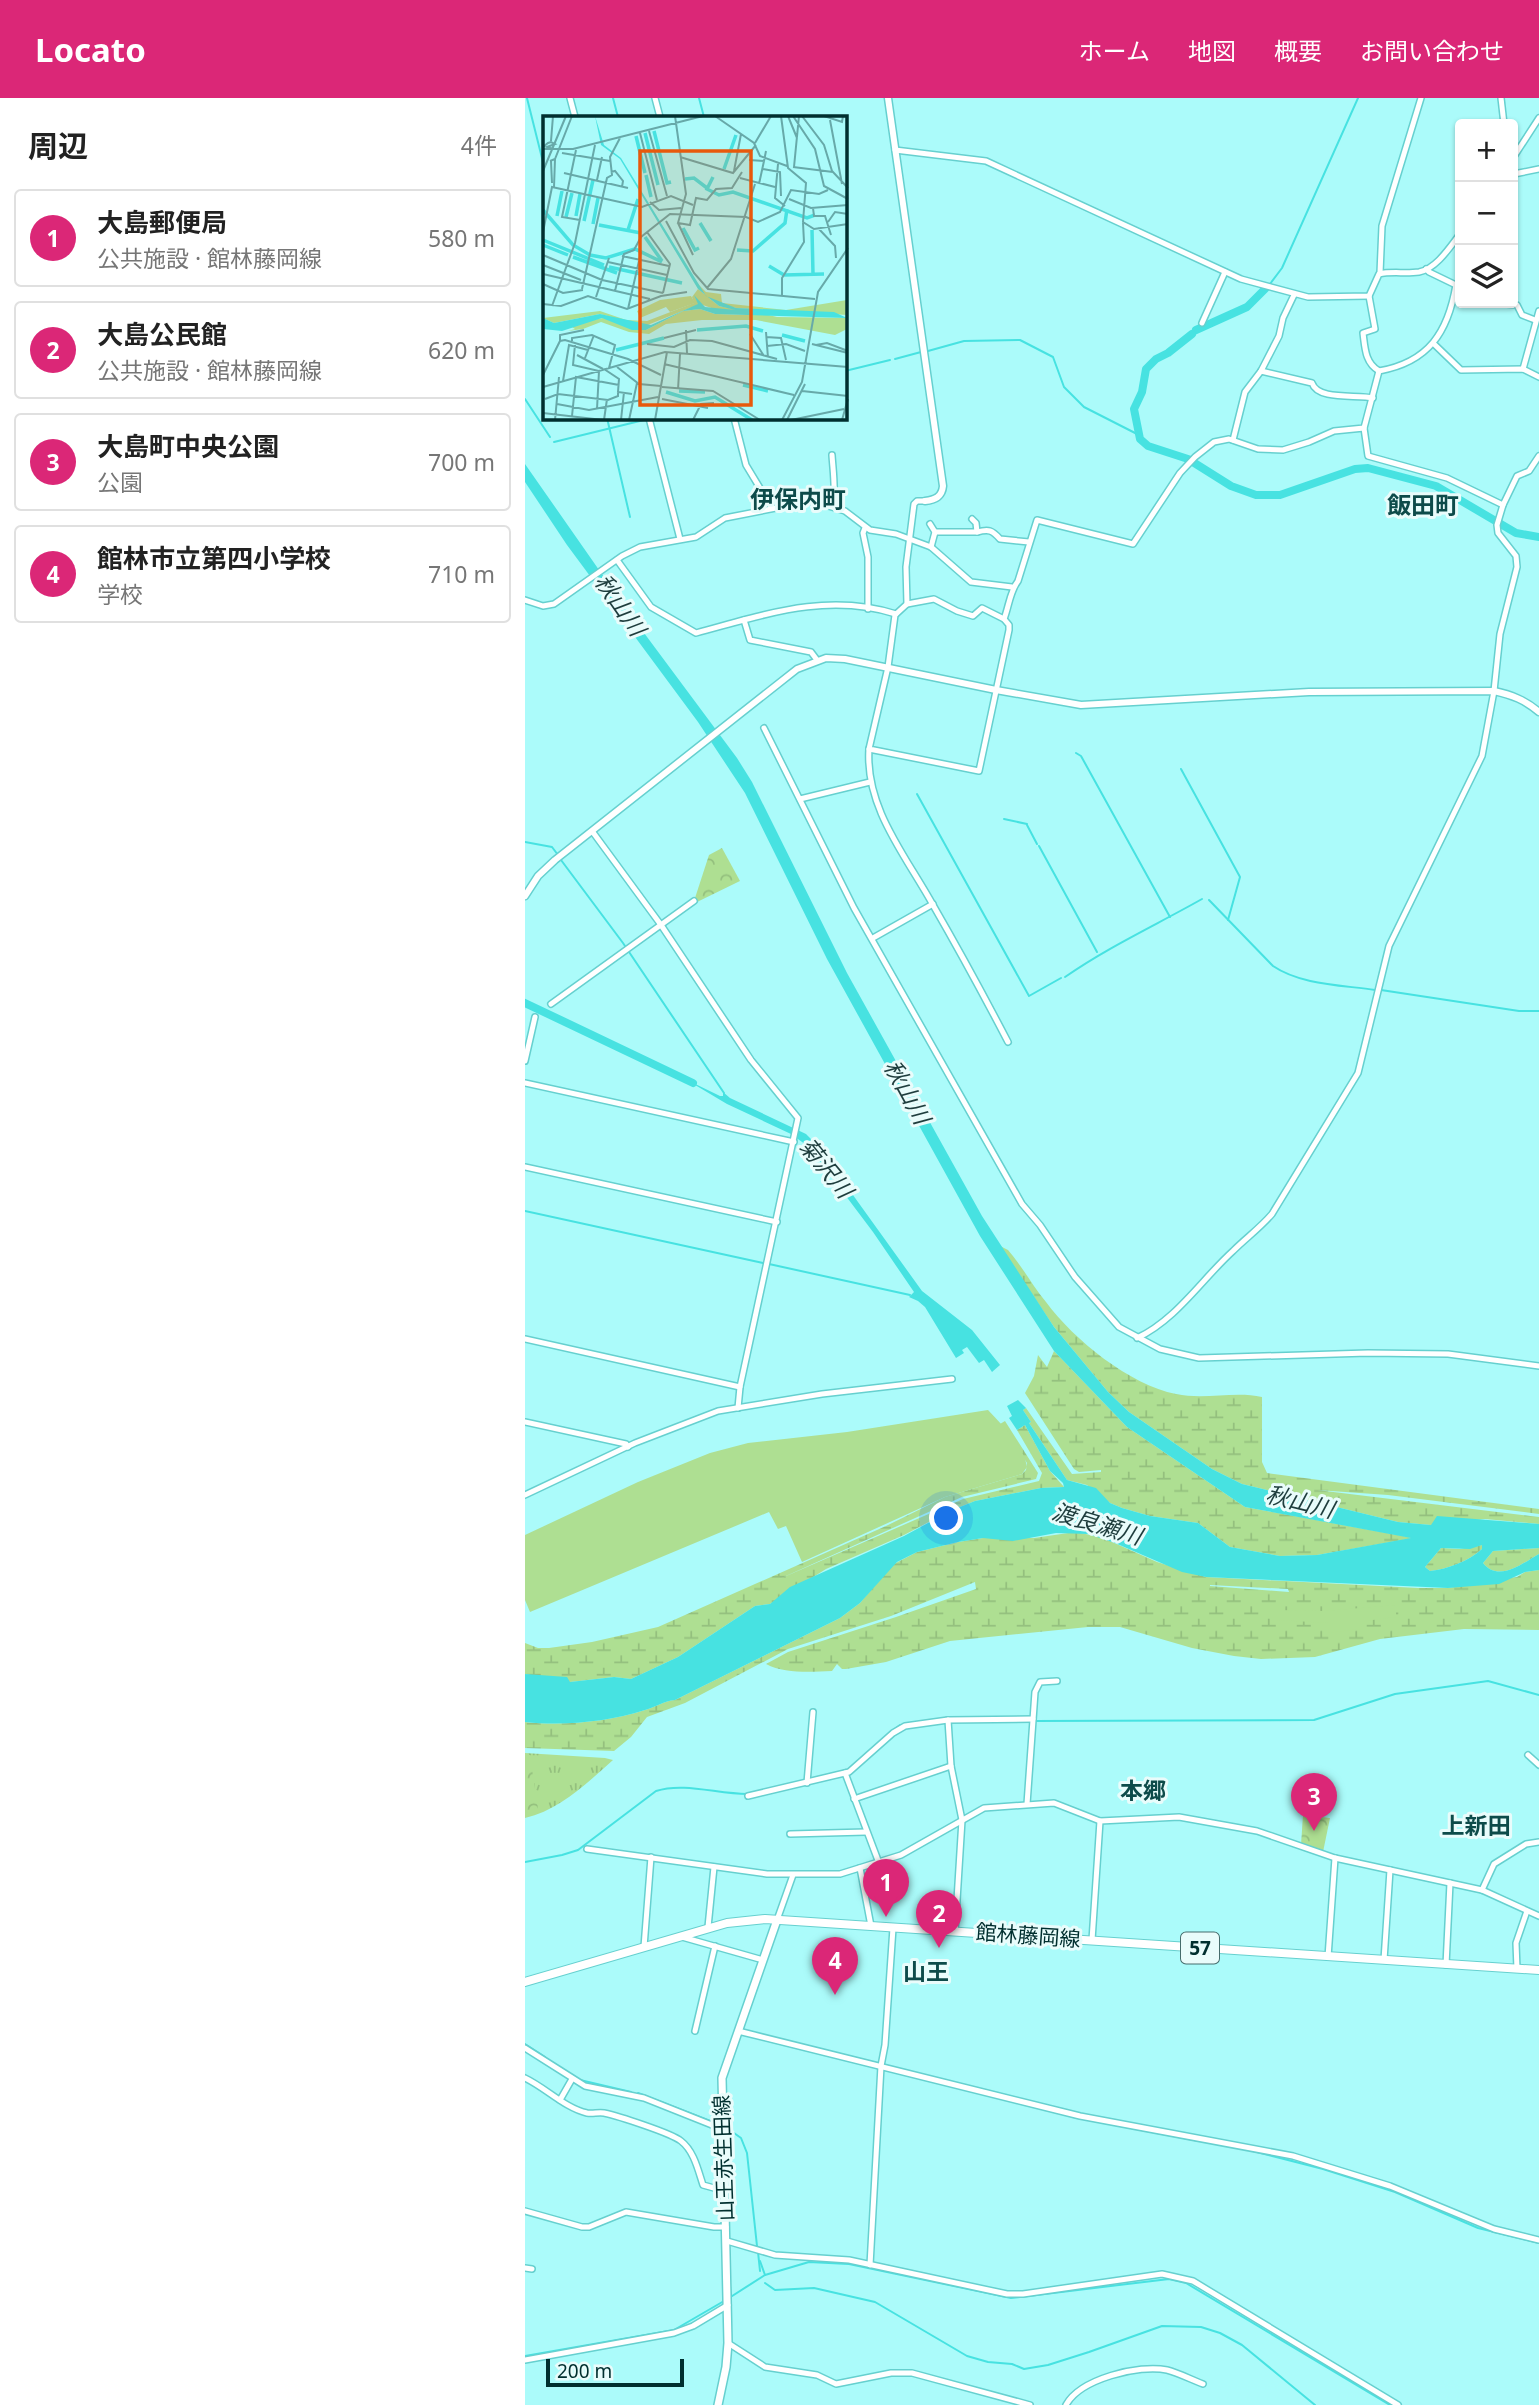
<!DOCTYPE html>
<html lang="ja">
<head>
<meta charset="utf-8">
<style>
  :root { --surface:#fff; --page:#f6f6f6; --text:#222; --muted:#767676; --line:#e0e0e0; --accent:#db2777 }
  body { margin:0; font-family:"Noto Sans","Noto Sans JP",sans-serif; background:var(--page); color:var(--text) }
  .controls { position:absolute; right:21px; top:21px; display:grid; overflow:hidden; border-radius:7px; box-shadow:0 2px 5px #0004 }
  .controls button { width:63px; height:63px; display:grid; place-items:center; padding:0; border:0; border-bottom:2px solid var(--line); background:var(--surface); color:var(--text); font:35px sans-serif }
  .scale { position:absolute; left:21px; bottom:18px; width:138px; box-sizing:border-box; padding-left:7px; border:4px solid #002f2f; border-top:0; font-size:19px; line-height:24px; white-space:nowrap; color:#002f2f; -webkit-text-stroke:5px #e9fcfb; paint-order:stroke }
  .you { position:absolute; left:422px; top:1421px; width:24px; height:24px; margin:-18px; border:5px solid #fff; border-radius:50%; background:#1a73e8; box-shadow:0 0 0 10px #1a73e833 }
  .badge { display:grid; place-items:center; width:46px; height:46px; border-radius:50%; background:var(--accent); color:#fff; font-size:23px; font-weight:700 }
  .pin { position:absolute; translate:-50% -58px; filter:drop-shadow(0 2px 4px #0008) }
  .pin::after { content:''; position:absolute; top:37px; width:24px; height:21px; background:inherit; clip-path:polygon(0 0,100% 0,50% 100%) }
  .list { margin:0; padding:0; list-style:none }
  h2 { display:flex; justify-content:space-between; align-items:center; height:91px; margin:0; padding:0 28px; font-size:30px }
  h2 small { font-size:23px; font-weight:400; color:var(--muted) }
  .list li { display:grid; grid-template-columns:46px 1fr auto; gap:21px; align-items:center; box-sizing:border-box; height:98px; margin:0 14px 14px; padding:0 14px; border:2px solid var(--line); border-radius:7px }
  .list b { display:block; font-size:26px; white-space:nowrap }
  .list p { margin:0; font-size:23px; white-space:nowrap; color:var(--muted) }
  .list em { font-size:23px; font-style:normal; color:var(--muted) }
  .icon { flex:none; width:38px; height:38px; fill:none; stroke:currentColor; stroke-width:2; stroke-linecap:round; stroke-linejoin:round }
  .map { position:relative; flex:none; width:1014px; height:2307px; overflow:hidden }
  header { display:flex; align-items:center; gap:42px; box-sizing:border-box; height:98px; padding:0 35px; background:var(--accent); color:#fff }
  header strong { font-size:33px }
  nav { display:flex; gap:38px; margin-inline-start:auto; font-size:24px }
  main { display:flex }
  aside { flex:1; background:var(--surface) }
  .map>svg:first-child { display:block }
</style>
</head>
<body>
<header>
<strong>Locato</strong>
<nav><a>ホーム</a><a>地図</a><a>概要</a><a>お問い合わせ</a></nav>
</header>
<main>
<aside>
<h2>周辺<small>4件</small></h2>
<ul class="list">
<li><span class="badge">1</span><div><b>大島郵便局</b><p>公共施設 · 館林藤岡線</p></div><em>580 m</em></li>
<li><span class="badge">2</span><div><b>大島公民館</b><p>公共施設 · 館林藤岡線</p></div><em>620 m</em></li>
<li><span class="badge">3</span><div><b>大島町中央公園</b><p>公園</p></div><em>700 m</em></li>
<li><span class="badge">4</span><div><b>館林市立第四小学校</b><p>学校</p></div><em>710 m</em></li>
</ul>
</aside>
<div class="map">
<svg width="1014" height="2307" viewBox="0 0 1014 2307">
  <defs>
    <pattern id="grass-tufts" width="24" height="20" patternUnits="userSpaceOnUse" patternTransform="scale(1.75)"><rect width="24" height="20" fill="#aedf92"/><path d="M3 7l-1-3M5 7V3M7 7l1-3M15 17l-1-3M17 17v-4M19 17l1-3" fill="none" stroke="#94c07e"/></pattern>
    <pattern id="forest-crowns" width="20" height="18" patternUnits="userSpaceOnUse" patternTransform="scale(1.75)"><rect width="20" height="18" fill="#aedf92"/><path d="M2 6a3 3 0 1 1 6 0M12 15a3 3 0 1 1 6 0" fill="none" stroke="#94c07e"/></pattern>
    <pattern id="wetland-marsh" width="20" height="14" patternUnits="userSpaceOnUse" patternTransform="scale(1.75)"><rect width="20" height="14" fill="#aedf92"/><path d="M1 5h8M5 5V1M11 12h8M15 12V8" fill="none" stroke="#94c07e"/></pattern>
  </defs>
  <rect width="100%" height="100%" fill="#abfbfa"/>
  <path fill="url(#grass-tufts)" d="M0,1655L80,1660L88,1662C62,1685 35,1712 0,1720Z"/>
  <g fill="url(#forest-crowns)">
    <path d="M197,750L215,783L172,804L170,800L184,757Z"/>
    <path d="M0,1657H5L13,1711L0,1716Z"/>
    <path d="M778,1717L805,1720L798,1754L776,1747Z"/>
  </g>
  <g fill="url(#wetland-marsh)" fill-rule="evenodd">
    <path d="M475,1148L483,1152C497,1168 507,1187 521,1204C549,1242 605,1287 651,1296C679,1302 710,1293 737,1299V1364L742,1375L1014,1411V1416L863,1397L792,1392L1014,1419V1426L960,1421L906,1427L873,1424L717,1386L687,1371L604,1314L583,1294L529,1229Z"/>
    <path d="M529,1253L602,1329L720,1409L889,1440L792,1457L755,1458L705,1449L673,1425L625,1418L597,1410L585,1405L562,1387L542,1382L504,1325L506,1324L498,1312L501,1310L547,1376L576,1374V1372L554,1374L549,1371L500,1295L509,1278L513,1257L522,1269Z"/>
    <path d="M480,1323L513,1375L511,1381L437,1399L252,1482L438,1401L514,1383L517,1375L492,1332L500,1327L525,1373L539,1389L516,1390L450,1403L425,1413L379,1437L301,1471L245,1506L230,1508L153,1559L106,1581L89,1579L45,1584L0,1576V1545L13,1550H24L67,1544L133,1529L361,1428L420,1399L497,1376L501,1372L502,1365L475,1326Z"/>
    <path d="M550,1434L576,1439L632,1464L681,1479L893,1490H923L992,1479L1000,1474L1014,1472V1532L939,1531L855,1541L790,1559L736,1561L709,1558L667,1550L595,1529H563L425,1543L361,1564L321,1571H317L312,1566L307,1573C286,1574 260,1576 241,1566L263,1554L371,1519L451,1491L450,1484L366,1518L263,1551L160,1605L122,1619L106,1639L89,1653L0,1650V1624C39,1628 82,1624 120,1612C131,1609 139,1603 150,1602L315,1520L335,1505L367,1467L392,1454L433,1444L458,1440H509ZM685,1487L763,1491L764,1494L685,1488Z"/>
    <path d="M957,1447V1451C944,1463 923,1471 905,1473L900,1469L916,1450L935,1451Z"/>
    <path d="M1014,1450V1456C998,1465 974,1485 958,1465L968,1453Z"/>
  </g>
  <g fill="#aedf92">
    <path d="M463,1312C477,1327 499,1348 502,1369L497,1376L420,1399L277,1464L261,1428L253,1431L244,1414L5,1514L0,1502V1437L113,1384L185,1355L223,1345L322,1334Z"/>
    <path d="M871,1507V1519L840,1523L835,1531L803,1535V1525L752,1522V1512L799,1513Z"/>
  </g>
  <g fill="#47e2e1" fill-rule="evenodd">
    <path d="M0,366L102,512L212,660L227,684L322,875L457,1118L529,1229L583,1294L604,1314L687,1371L717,1386L873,1424L906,1427L912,1418L1014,1426V1450L968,1453L958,1465C974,1485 998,1465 1014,1456V1472L1000,1474L974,1486L923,1490L681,1479L657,1474L590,1445L563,1436L531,1435L488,1443L458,1440L433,1444L392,1454L372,1464L335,1505L315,1520L150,1602C139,1603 131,1609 120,1612C82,1624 39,1628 0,1624V1576L42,1579L45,1584L89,1579L106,1581L153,1559L230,1508L245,1506L265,1489L379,1438L425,1413L450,1403L516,1390L539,1389L538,1385L525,1373L500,1327L492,1332L484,1320L487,1318L482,1308L493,1302L501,1310L498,1312L506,1324L504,1325L542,1382L571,1390L585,1405L597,1410L625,1418L673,1425L705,1449L755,1458L792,1457L886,1440L720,1409L602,1329L529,1253L455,1138L302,861L220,695L173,624L42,447L0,384ZM957,1447V1451C944,1463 923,1471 905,1473L900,1469L916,1450L945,1451Z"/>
    <path d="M160,981L195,998H198V994L205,1000L281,1036L292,1047L397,1193L447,1232L475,1267L467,1274L459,1262L454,1265L442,1249L437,1252L439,1255L431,1260L400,1209L393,1203L384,1199L389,1194L348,1134L284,1049L266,1036L202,1006Z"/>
  </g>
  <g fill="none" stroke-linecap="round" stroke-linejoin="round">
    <g stroke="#47e2e1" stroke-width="2">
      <path d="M2,0L19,68"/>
      <path d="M88,0L93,19"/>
      <path d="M174,0L179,19"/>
      <path d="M745,186L757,170L833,0"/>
      <path d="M403,253L439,243L495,242L528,259L539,289L559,309L614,337"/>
      <path d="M370,261L396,254"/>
      <path d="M320,273L365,262"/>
      <path d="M0,301L25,339"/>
      <path d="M82,320L105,419"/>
      <path d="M29,344L123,321"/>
      <path d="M551,655L556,658L645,819"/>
      <path d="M656,671L715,779L703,822"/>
      <path d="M392,696L504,898L536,880"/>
      <path d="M479,721L502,726"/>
      <path d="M502,727L512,746"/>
      <path d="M0,744L27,749L33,757"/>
      <path d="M514,748L572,854"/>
      <path d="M36,762L98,845L199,995"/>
      <path d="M684,802L748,868C776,887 817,887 850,892"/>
      <path d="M540,879C583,849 631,827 677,801"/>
      <path d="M856,892L994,913H1014"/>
      <path d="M0,1113L238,1165"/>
      <path d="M244,1166L385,1197"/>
      <path d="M509,1623L789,1622L870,1596L963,1583L1014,1597"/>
      <path d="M367,1633L375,1627"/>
      <path d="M0,1764L37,1757L53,1752L131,1693C159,1684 192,1696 222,1696"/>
      <path d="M0,1946L20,1959"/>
      <path d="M55,1982L106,1994"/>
      <path d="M113,1995L193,2026"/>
      <path d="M548,2019L674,2043"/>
      <path d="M202,2030L216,2040L222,2055L232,2148"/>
      <path d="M728,2053L798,2071L870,2094L953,2130L1014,2145"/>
      <path d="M233,2154L235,2173"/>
      <path d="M235,2163L240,2177"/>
      <path d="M240,2185L250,2192L289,2190L350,2204L442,2258L463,2264L487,2266L499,2271L523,2267L564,2254L637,2228L676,2229L695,2235L717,2247L790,2307"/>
      <path d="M205,2188L206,2199"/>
      <path d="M204,2200L240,2177L284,2164L324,2166L486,2200L644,2181L661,2185L865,2307"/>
      <path d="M0,2258L149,2232L199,2203"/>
    </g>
    <g stroke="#47e2e1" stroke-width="8">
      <path d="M671,232L722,209L740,191"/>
      <path d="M667,236L643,255L631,261L621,271L617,294L609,311L615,341L623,348L663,361L706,388L731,397H755L830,371L843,370L911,388L991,435L1014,439"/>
      <path d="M0,905L168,985"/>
    </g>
    <g stroke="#66d0cf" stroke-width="8">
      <g id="minor">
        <path d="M45,0L50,19"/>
        <path d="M130,0L135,19"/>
        <path d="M976,0L979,26"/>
        <path d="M370,52L461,63L716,181L783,199L844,198L854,176C867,173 880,176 894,174C911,171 925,149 935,136"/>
        <path d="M988,60L1014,20"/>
        <path d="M989,76L1014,71"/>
        <path d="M901,171L904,174L935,189"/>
        <path d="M855,175L857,128L896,0"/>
        <path d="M844,198L850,231L838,235C840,250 840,265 854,273"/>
        <path d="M971,205L992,207L997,217L1010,222"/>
        <path d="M677,225L700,174"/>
        <path d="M909,246L936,272L998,271L1014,279"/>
        <path d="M998,271L1014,213"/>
        <path d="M736,273L787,285C793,303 832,296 848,300"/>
        <path d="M124,320L155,441"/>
        <path d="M209,320L221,367L247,410"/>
        <path d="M839,330L843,358L922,380L978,407"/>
        <path d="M708,342L720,294L736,273L754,238L758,220L769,197"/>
        <path d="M307,357C308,373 311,392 308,408"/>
        <path d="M400,403H392L389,406L381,469L382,506L370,517L363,569L344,651L454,673L484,532V527L479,521C484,508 485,493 493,483L512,422L608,446L655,375L670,359L689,344L704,341L733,351L758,352L784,344L809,333L839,330L854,273C904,264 923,234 931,187"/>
        <path d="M405,426L410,434L406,449"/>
        <path d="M340,430L338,435L343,459V511"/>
        <path d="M410,434H452L451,425L447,421"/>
        <path d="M452,434C464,431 467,432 475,441L504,444"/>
        <path d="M92,462L126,509L171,535C239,517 301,494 371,516"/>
        <path d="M0,502L18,508L29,506L97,458L115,449L171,439L200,420L287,403L320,413L345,432L371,436L406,449L446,484L487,489"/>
        <path d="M382,506L409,501L432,513L448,518L457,510L479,521"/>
        <path d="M219,522L225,542L286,554L292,562"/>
        <path d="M239,630L329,810L497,1106L515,1127L550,1179L594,1229L635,1251L674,1260L843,1255L923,1256L1014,1268"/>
        <path d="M344,651C340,710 381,758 408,807C434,852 459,898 483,944"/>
        <path d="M275,701L345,684"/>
        <path d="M67,733L136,827L226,962L273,1020L215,1289L213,1310"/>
        <path d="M348,840L408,806"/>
        <path d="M26,906L169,803"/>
        <path d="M0,963L10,919"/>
        <path d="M0,985L269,1044"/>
        <path d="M0,1069L252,1124"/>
        <path d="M612,1240C651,1222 677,1181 708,1153C721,1140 735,1130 747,1116L833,975L864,848L957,658L969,593L975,536L992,469L991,458L973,435L972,427L978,407L992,378L1004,373L1014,358"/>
        <path d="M0,1241L215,1289"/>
        <path d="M0,1324L101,1346L103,1349"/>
        <path d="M0,1397L110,1345L193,1313L297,1296L427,1281"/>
        <path d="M423,1622L426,1668L437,1722L430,1834"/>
        <path d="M1003,1657L1014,1667"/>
        <path d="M320,1675L354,1765"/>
        <path d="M282,1685L288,1614"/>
        <path d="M223,1698L324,1674L368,1635L380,1628L423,1622L508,1621"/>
        <path d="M329,1701L426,1668"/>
        <path d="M502,1706L510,1594L515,1584L532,1583"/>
        <path d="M265,1736L341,1734"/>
        <path d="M62,1751L242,1776H315L376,1757L459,1710L529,1705L575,1723L654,1719L732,1733L810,1760L957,1792L1014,1818"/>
        <path d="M335,1770L346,1828"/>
        <path d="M957,1792L969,1766L1001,1746L1014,1744"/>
        <path d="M252,1822L268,1777"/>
        <path d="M183,1829L189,1769"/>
        <path d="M157,1839L238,1862"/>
        <path d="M567,1842L575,1723"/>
        <path d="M119,1849L126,1759"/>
        <path d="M803,1859L810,1760"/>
        <path d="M859,1862L865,1772"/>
        <path d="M921,1867L925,1785"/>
        <path d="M992,1871L991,1845L1002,1813"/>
        <path d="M170,1933L190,1848"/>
        <path d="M213,1933L555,2018L768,2058L865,2088L969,2131L1014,2142"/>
        <path d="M0,1950L60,1988L119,2000L197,2031"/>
        <path d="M0,1980C21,1990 40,2010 62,2015C68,2016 73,2014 79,2015C93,2018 146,2035 156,2043C169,2053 173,2072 178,2087L200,2093"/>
        <path d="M35,2002L47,1981"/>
        <path d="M0,2113L57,2129H64L101,2114L189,2129H201"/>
        <path d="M202,2143L250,2157L324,2162L482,2196H498L637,2176L668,2183L873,2307"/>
        <path d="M345,2167L356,1968L360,1947L368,1830"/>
        <path d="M0,2170L7,2171"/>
        <path d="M203,2245L240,2269L292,2277L311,2286L366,2275H387L505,2307"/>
        <path d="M0,2262L149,2235L168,2228L203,2207"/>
        <path d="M541,2307C555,2281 614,2266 642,2272C654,2275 667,2282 678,2286"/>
      </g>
    </g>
    <g stroke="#66d0cf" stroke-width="9">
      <g id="tertiary">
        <path d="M363,0L418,388C417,399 410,402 400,403"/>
        <path d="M0,798L13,778L30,762L272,571L301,560L320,561L471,592L556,607L784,594L969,593C987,597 1000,602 1014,614"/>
      </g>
    </g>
    <g stroke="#66d0cf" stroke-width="10">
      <path id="secondary" d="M193,2307L201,2269L203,2245L197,1980L252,1822"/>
    </g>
    <g stroke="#66d0cf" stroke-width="10">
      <path id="primary" d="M0,1884L202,1825L240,1821L1014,1872"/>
    </g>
    <use href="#minor" stroke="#fff" stroke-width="5"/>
    <use href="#tertiary" stroke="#fff" stroke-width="6"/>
    <use href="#secondary" stroke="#fff" stroke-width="7"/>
    <use href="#primary" stroke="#fff" stroke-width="8"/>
  </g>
  <g text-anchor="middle" stroke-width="6" stroke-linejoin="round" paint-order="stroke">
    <rect fill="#e9fcfb" stroke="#466c6c" stroke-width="2" x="656" y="1834.5" width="38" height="31" rx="5"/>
    <g font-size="19" font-weight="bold" fill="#002f2f">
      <text x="675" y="1857">57</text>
    </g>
    <g font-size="21" fill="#002f2f" stroke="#e9fcfb">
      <text transform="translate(503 1838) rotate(4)" y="7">館林藤岡線</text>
      <text transform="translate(199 2060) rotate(-92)" y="7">山王赤生田線</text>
    </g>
    <g font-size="23" font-style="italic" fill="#1e3d3d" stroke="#e9fcfb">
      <text transform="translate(95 507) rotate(55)" y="8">秋山川</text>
      <text transform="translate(382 994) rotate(61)" y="8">秋山川</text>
      <text transform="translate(301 1070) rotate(51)" y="8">菊沢川</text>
      <text transform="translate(775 1404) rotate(14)" y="8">秋山川</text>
      <text transform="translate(572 1426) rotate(17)" y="8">渡良瀬川</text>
    </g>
    <g font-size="23" font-weight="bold" fill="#0d4b4a" stroke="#e9fcfb">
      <text x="618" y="1701">本郷</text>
      <text x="951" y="1736">上新田</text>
      <text x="401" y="1882">山王</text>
    </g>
    <g font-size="24" font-weight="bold" fill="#0d4b4a" stroke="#e9fcfb">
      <text x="273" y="410">伊保内町</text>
      <text x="898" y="416">飯田町</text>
    </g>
  </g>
  <g transform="translate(18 18)">
    <rect width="304" height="304" fill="#abfbfa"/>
    <path d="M149,162L163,176L178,178L179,187L243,194L304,184V199L193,192L176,188L163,180ZM155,173L176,190L195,194L180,196L157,188L102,210L57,198L11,207L0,202L57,195L83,204L104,205L151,187L149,181ZM157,193L172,198L204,199L208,195L234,201L305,202L304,213L292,219L213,204H159L123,208L106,218L86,216L58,206L40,213L25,215L32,213L29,211L34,207L60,202L103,214L140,195Z" fill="#aedf92"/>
    <path d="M148,180L152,187L127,196L123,191L97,202L94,195L117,184Z" fill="#aedf92"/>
    <path d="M52,0L61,29L78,42L163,180L193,192L291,196L304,202L172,198L157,193L140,195L103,214H89L59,202L19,215L0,213V202L11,207L57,198L108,209L155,188L151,179L162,191L192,194L176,190L155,173L77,43L58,29Z" fill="#47e2e1"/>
    <path fill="none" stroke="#47e2e1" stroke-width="3.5" d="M111,15L124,67L128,66M102,17L115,69M93,20L102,57M181,53L193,19M103,59L108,81M170,61L164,73L176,79L190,76L264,102L272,99M142,63L151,62L164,72M0,94L30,129L47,139L63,142L92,133L119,146M14,100L19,75M33,100L37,78M23,101L29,77M41,105L50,64M157,107L168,125M50,108L55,82M56,109L98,117M140,112L152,134L156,132M85,114L95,83M269,114L270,158M102,121L119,145M0,124L61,149M0,129L25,139M194,134L210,135L242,107L244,93M30,141L74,157M226,150L241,159L281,158M66,151L139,167M154,214L203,210L220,215M239,219L262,225M73,234L121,222M200,269L225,275M136,275L162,276M123,276L152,285L172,281L209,304"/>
    <path fill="none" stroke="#67a9a9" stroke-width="2" d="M132,0L143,78L135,107L147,109L153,82L164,84L173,73L189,72L199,56M172,0L211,27L217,40L244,50M238,0L245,52L263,67L260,106L271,113L305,108M245,0L254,22M250,0L272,33L281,70L305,83M259,0L281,29L289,55L305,72M281,0L299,6L300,0M287,4L299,68M106,15L124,80M97,17L114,84M8,25L10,0M212,27L228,0M0,31L5,27L8,26L12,28L4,31L10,33M0,33H30L160,0M33,34L19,101L37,104M19,37L67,45M137,41L190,57L213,29M206,44L221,45L223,35M7,45L12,43L29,0M8,45L9,67M235,48L232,82L242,90M250,51L290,56M251,51L256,0M220,53L237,56L238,80M0,55L23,0M191,55L198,18M68,56L72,55L80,65L79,71M21,57L85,72M197,62L232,71M54,64L59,41M216,68L221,45M11,71L12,43M246,83L268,92L305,89M107,86L116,94L138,92M270,92L271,100H282L288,119M123,105L151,157L165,173L272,183M285,106L292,96L305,98M135,107L150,139M275,112L292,130L293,142M0,116L9,71L99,91L128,80L150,89M104,116L127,148L120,177M0,139L59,164L120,177M79,140L126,150M65,146L124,159M0,149L38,164M0,158L107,183M0,168L20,177L40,174M164,172L188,143L212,68M39,173L64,62L69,59L67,41L77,22M72,175L81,138L91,134L98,121L127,98L203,101L215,106L237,96L248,74L276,78L285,74M239,180V162L261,126L260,107M53,181L66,142M0,188L18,190L45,180L84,193L118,180L144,176M9,190L32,127L52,29M85,193L98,136M143,214L144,237M223,216L225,242M207,218L221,240M223,221L238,222L243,244M121,222L153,214M17,225V219L41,214M29,225V222L49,219L72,229L66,252M104,228L131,231L147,224L169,225L234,243M269,228L305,237M32,229L30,249L56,255L54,293M273,229L284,227L305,235M224,230L243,228L262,235M34,239L60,253M42,242L51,219M121,248L251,279M74,251L96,268L118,270M61,253L76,263L75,276L89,278M0,259L17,225L22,224L85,243L118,259M20,265L26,229L45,234M0,271L122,236L305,251M119,271L170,275L217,304M135,274L137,238M259,275L305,280M2,283L15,278L65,284L75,280V276M119,283L165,292M14,288L46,294L115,281M0,297L60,304M29,300L33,261L76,269M12,304L16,261M61,304L64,283M78,304L81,276M86,304L94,267M112,304L124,236M150,304L158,288L171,287M239,304L259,266L275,176L305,132M244,304L262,268M248,304L301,293M299,304L305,283"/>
    <path fill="#e8590c" fill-opacity="0.15" stroke="#e8590c" stroke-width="3.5" d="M97,35H208V289H97Z"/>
    <rect width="304" height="304" fill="none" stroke="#002f2f" stroke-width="3.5"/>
  </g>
</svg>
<div class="controls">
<button>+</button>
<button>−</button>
<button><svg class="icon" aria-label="layers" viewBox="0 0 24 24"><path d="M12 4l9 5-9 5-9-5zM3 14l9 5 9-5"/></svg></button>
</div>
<div class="scale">200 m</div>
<div class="you"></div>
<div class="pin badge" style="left:361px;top:1819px">1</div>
<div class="pin badge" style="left:414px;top:1850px">2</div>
<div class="pin badge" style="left:789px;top:1733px">3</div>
<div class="pin badge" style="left:310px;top:1897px">4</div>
</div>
</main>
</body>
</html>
